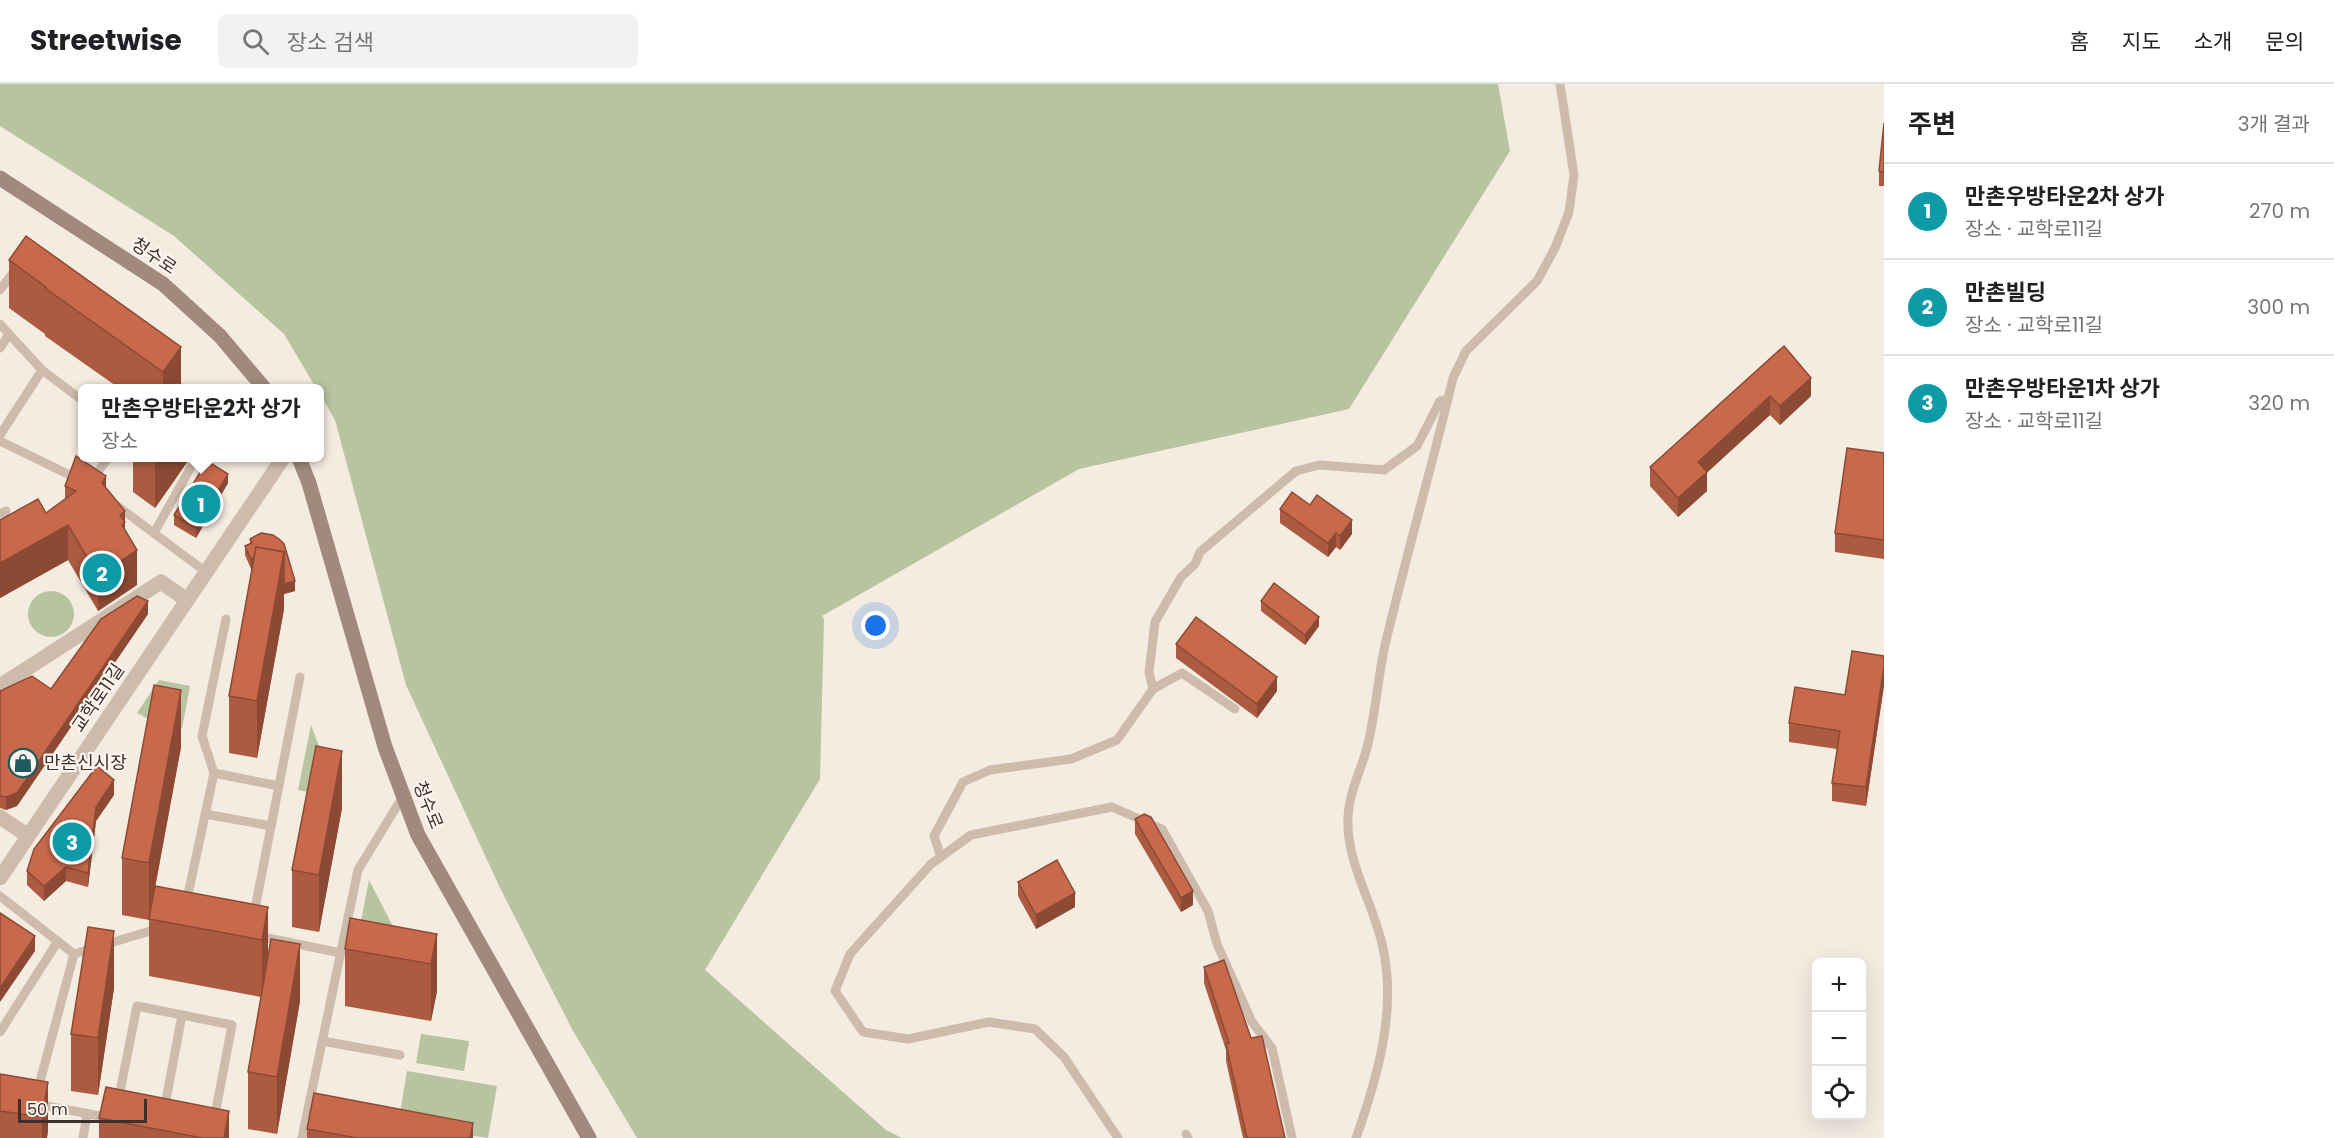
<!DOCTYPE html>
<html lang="ko">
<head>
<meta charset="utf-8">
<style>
  :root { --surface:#fff; --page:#f2f2f2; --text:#202124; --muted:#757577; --line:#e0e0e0; --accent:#1f5a5e }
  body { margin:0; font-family:Poppins,"Noto Sans KR",sans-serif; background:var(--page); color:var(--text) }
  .controls { position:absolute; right:18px; bottom:18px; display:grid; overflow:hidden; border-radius:9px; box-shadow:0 6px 24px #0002 }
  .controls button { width:54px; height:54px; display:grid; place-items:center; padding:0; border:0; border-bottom:2px solid var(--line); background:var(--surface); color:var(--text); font:30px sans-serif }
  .scale { position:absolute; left:18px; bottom:15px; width:129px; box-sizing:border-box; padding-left:6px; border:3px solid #3b302b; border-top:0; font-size:16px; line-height:21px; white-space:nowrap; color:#3b302b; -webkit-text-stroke:4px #fbf5ee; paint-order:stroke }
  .you { position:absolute; left:876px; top:542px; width:21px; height:21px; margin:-15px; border:4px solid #fff; border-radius:50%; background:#1a73e8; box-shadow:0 0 0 9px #1a73e833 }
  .badge { display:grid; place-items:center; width:39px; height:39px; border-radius:50%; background:var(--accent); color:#fff; font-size:20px; font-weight:700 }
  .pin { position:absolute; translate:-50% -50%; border:3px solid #fff; box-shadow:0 2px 6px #0006 }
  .popup { position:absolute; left:78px; top:300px; width:246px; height:78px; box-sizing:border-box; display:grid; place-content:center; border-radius:9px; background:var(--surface); filter:drop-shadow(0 2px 4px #0005); font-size:20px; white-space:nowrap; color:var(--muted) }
  .popup b { font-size:22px; color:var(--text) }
  .popup::after { content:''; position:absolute; left:50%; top:100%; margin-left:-12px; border:12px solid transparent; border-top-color:var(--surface) }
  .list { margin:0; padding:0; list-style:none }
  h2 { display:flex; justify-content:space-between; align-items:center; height:78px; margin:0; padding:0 24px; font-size:26px }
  h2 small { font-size:20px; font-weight:400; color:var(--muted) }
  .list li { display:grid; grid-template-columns:39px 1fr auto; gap:18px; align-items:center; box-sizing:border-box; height:96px; padding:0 24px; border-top:2px solid var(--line) }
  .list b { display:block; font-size:22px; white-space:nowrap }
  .list p { margin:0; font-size:20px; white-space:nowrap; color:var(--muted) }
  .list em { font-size:20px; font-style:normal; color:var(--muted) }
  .icon { flex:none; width:33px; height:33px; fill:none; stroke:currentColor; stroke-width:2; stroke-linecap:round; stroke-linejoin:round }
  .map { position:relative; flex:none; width:1884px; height:1054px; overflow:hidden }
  header { display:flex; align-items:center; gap:36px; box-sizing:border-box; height:84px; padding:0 30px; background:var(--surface); border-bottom:2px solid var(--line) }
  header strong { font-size:28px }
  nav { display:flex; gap:33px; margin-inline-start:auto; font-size:21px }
  .search { width:420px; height:54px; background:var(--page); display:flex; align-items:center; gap:15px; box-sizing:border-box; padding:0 21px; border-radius:9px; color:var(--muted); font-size:22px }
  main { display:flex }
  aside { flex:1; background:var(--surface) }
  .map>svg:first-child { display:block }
</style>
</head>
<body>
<header>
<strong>Streetwise</strong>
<div class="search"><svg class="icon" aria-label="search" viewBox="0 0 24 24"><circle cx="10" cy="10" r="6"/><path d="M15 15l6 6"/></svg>장소 검색</div>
<nav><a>홈</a><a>지도</a><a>소개</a><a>문의</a></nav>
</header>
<main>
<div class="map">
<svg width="1884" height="1054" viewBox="0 0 1884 1054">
  <rect width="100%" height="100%" fill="#f4ebe1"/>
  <g fill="#b8c4a0">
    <path d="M0,0H1498L1510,67L1349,325L1079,385L822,532L824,535L820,695L705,886L886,1046L902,1054H637L572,945L501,806L406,601L335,336L320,310V304H316L284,250L174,152L0,42Z"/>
    <circle cx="51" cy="530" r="23"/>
    <path d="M159,596L190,602L182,644L152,637L137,629Z"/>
    <path d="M311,641L338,713L298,706Z"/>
    <path d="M369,796L418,891L353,878Z"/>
    <path d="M421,950L469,957L464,987L416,979Z"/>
    <path d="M407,987L497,1002L488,1054L398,1041Z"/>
  </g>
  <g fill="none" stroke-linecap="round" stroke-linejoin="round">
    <g stroke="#cdbbac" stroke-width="9">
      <path d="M0,206L16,185"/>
      <path d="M0,240L9,250"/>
      <path d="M0,264L9,250L42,286L82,316"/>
      <path d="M0,351L42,286"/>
      <path d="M0,357L80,396"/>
      <path d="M92,396L108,374"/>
      <path d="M116,421L206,488"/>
      <path d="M0,430L6,427"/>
      <path d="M154,449L196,374"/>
      <path d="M1153,605L1149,588L1155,538L1181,493L1195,480L1200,468L1296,387L1319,381L1384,386L1417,362L1440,317L1448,315"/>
      <path d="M214,689L279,702"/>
      <path d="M205,730L271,742"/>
      <path d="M941,773L934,752L963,698L990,686L1071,675L1117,656L1153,605L1182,589L1235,625"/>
      <path d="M0,812L74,870L160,844"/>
      <path d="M186,820L214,689L202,652L226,535"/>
      <path d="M254,830L300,593"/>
      <path d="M258,852L341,869"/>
      <path d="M0,948L58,857"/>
      <path d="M322,957L400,971"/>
      <path d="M37,1009L74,870"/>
      <path d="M118,1018L137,922L232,941L214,1036"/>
      <path d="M36,1020L111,1034"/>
      <path d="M164,1027L182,931"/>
      <path d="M1186,1050L1188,1054"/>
      <path d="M83,1054L87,1030"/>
      <path d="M302,1054L358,786L403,712"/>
      <path d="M1118,1054L1064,973L1035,945L989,938L908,955L863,948L835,907L850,870L931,780L971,751L1112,723L1162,745L1208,827L1217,860L1252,938L1272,964L1292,1054"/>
      <path d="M1356,1054C1377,995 1397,927 1383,864C1374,820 1346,779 1348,734C1349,707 1362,685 1368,660C1376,626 1378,591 1386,557C1407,469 1432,382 1453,294L1466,267L1537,197L1555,164L1569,128L1574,91L1560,0"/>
    </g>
    <g stroke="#cdbbac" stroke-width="15">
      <path d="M0,602L161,498L187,516"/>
      <path d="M0,733L28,752"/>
      <path d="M0,794L283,374"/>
    </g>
    <g stroke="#a18a7d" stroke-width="15">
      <path d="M0,94L163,200L220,252L264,304"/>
      <path d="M299,374L309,399L385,663L418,751L589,1054"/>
    </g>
  </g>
  <g fill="#ac5a40">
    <path d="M1884,39V102H1879V87Z"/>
    <path d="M9,176L181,301L187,304H119L45,252V250L9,224Z"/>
    <path d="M1784,262L1811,312L1780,341L1770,331L1707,388V407L1678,433L1650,402V383Z"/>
    <path d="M1884,369V475L1835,468V449Z"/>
    <path d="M133,374H190L155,424L133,408Z"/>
    <path d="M228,399L196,454L174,441V431Z"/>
    <path d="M65,402L106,404L125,447L137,501L98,527L68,476L0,514V436L46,429L65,415Z"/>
    <path d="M1280,425L1352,450L1340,466L1336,463L1328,473L1280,439Z"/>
    <path d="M250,455L295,507L284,510V525L257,674L229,669V612L252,485H251L245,471V462L250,460Z"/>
    <path d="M1261,517L1319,542L1305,561L1261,527Z"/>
    <path d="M148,530L17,722L6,726L0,724V607L51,605Z"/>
    <path d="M1176,560L1277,607L1257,634L1176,574Z"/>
    <path d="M1884,572V601L1866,722L1832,717V699L1837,665L1789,658V639L1845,611Z"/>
    <path d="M181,663L149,836L122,831V774Z"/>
    <path d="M114,711L96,737L88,803L66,797L44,817L27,801V787Z"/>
    <path d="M342,724L319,848L292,843V786Z"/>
    <path d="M1135,735L1193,821L1181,828L1135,750Z"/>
    <path d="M1018,798L1075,823L1036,845L1018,812Z"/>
    <path d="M268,823V874L300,917L277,1050L248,1045V988L261,913L149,892V835Z"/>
    <path d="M437,850V907L431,937L345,922V865Z"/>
    <path d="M1204,883L1285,1054H1243L1226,977V966L1204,899Z"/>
    <path d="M114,904L98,1011L71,1007V950Z"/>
    <path d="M0,990L48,998V1046L47,1054H0Z"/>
    <path d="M99,1034L229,1054H99Z"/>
    <path d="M307,1045L473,1054H307Z"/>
  </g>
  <g fill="#8c4a34">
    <path d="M181,263V304H163V288Z"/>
    <path d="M1811,294V312L1780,341V322Z"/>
    <path d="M1770,312V331L1698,397V378Z"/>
    <path d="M156,374H190L155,424V376Z"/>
    <path d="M1707,388V407L1678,433V414Z"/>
    <path d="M228,390V399L196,454V444Z"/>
    <path d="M106,392V427L102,399Z"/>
    <path d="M125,427V462L120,431Z"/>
    <path d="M1352,436V450L1340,466V452Z"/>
    <path d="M68,441V476L0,514V479Z"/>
    <path d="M1336,449V463L1328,473V459Z"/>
    <path d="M137,466V501L98,527V492Z"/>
    <path d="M284,468L295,497V507L284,510V525L257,674V617Z"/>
    <path d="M257,473V483L251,485V475Z"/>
    <path d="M148,517V530L17,722L6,726V713Z"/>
    <path d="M1319,533V542L1305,561V551Z"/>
    <path d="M1884,582V601L1866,722V703Z"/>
    <path d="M1277,593V607L1257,634V620Z"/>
    <path d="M181,606V663L149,836V779Z"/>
    <path d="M342,667V724L319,848V791Z"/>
    <path d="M114,696V711L96,737L88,803V789L96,723Z"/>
    <path d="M66,783V797L44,817V802Z"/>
    <path d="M1193,807V821L1181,828V814Z"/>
    <path d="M1075,809V823L1036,845V831Z"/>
    <path d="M268,823V880L262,913V856Z"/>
    <path d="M114,847V904L98,1011V954Z"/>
    <path d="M437,850V907L431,937V880Z"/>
    <path d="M35,852V867L0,918V904Z"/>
    <path d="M300,860V917L277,1050V993Z"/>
    <path d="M48,998V1046L47,1054H42V1033Z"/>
    <path d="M229,1027V1054H224Z"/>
    <path d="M473,1039V1054H470Z"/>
  </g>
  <g fill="#c8694b" stroke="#8c4a34" stroke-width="1.5">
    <path d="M1884,39V88L1879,87Z"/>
    <path d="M26,152L181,263L163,288L45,204L46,203L9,176Z"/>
    <path d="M1784,262L1811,294L1780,322L1770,312L1698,378L1707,388L1678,414L1650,383Z"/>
    <path d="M177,298L187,304H172Z"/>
    <path d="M1847,364L1884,369V456L1835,449Z"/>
    <path d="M76,372L106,392L102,399L125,427L120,431L125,438L122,441L137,466L98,492L68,441L0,479V436L38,415L46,429L76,407L65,402Z"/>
    <path d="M207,377L228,390L196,444L174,431Z"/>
    <path d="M1292,408L1310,421L1317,411L1352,436L1340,452L1336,449L1328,459L1280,425Z"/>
    <path d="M261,449L273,451L279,455L284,460L295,497L284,500V468L256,463L254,474L251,475L245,462L252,459L250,455Z"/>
    <path d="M256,463L284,468L257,617L229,612Z"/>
    <path d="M1274,499L1319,533L1305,551L1261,517Z"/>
    <path d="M137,512L148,517L17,709L6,713L0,712V607L32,592L51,605L101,535Z"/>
    <path d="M1196,533L1277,593L1257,620L1176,560Z"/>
    <path d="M1852,567L1884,572V582L1866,703L1832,699L1840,647L1789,639L1795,603L1845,611Z"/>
    <path d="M154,601L181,606L149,779L122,774Z"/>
    <path d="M316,662L342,667L319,791L292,786Z"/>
    <path d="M97,682L114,696L96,723L88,789L66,783L44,802L27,787L34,765Z"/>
    <path d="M1144,730L1151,733L1193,807L1181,814L1135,735Z"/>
    <path d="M1057,776L1075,809L1036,831L1018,798Z"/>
    <path d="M155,802L268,823L262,856L149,835Z"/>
    <path d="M0,829L35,852L0,904Z"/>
    <path d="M350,834L437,850L431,880L345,865Z"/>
    <path d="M88,843L114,847L98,954L71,950Z"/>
    <path d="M271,855L300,860L277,993L248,988Z"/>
    <path d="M1224,876L1251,954L1262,952L1285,1054H1247L1226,960L1229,959L1204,883Z"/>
    <path d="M0,990L48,998L42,1033L0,1027Z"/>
    <path d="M106,1003L229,1027L224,1054H202L99,1034Z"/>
    <path d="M314,1009L473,1039L470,1054H357L307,1045Z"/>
  </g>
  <defs>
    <g id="shop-ring" transform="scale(1.5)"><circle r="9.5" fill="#fbf5ee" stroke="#1f5a5e" stroke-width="1.5"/><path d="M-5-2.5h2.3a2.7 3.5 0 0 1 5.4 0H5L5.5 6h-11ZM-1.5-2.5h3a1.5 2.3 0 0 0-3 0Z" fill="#1f5a5e"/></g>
  </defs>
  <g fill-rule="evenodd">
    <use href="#shop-ring" x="23" y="679"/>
  </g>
  <g text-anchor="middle" stroke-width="4.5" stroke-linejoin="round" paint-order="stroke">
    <g font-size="18" fill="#3b302b" stroke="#fbf5ee">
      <text transform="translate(154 172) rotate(34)" y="6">청수로</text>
      <text transform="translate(98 614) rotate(-56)" y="6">교학로11길</text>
      <text transform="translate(428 721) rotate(68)" y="6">청수로</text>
    </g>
    <g font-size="18" fill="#3b302b" stroke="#fbf5ee" text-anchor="start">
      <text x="44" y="685">만촌신시장</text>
    </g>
  </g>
</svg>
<div class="controls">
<button>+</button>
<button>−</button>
<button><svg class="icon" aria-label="locate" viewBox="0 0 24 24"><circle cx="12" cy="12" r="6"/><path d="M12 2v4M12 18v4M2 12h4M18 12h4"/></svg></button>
</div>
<div class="scale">50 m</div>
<div class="you"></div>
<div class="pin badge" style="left:201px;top:420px;background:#0f9aa8">1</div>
<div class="popup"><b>만촌우방타운2차 상가</b>장소</div>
<div class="pin badge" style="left:102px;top:489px;background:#0f9aa8">2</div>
<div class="pin badge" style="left:72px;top:758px;background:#0f9aa8">3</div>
</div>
<aside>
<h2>주변<small>3개 결과</small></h2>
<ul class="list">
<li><span class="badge" style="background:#0f9aa8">1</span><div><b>만촌우방타운2차 상가</b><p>장소 · 교학로11길</p></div><em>270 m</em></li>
<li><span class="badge" style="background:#0f9aa8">2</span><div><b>만촌빌딩</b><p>장소 · 교학로11길</p></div><em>300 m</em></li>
<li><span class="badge" style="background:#0f9aa8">3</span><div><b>만촌우방타운1차 상가</b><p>장소 · 교학로11길</p></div><em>320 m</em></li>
</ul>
</aside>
</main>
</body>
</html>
